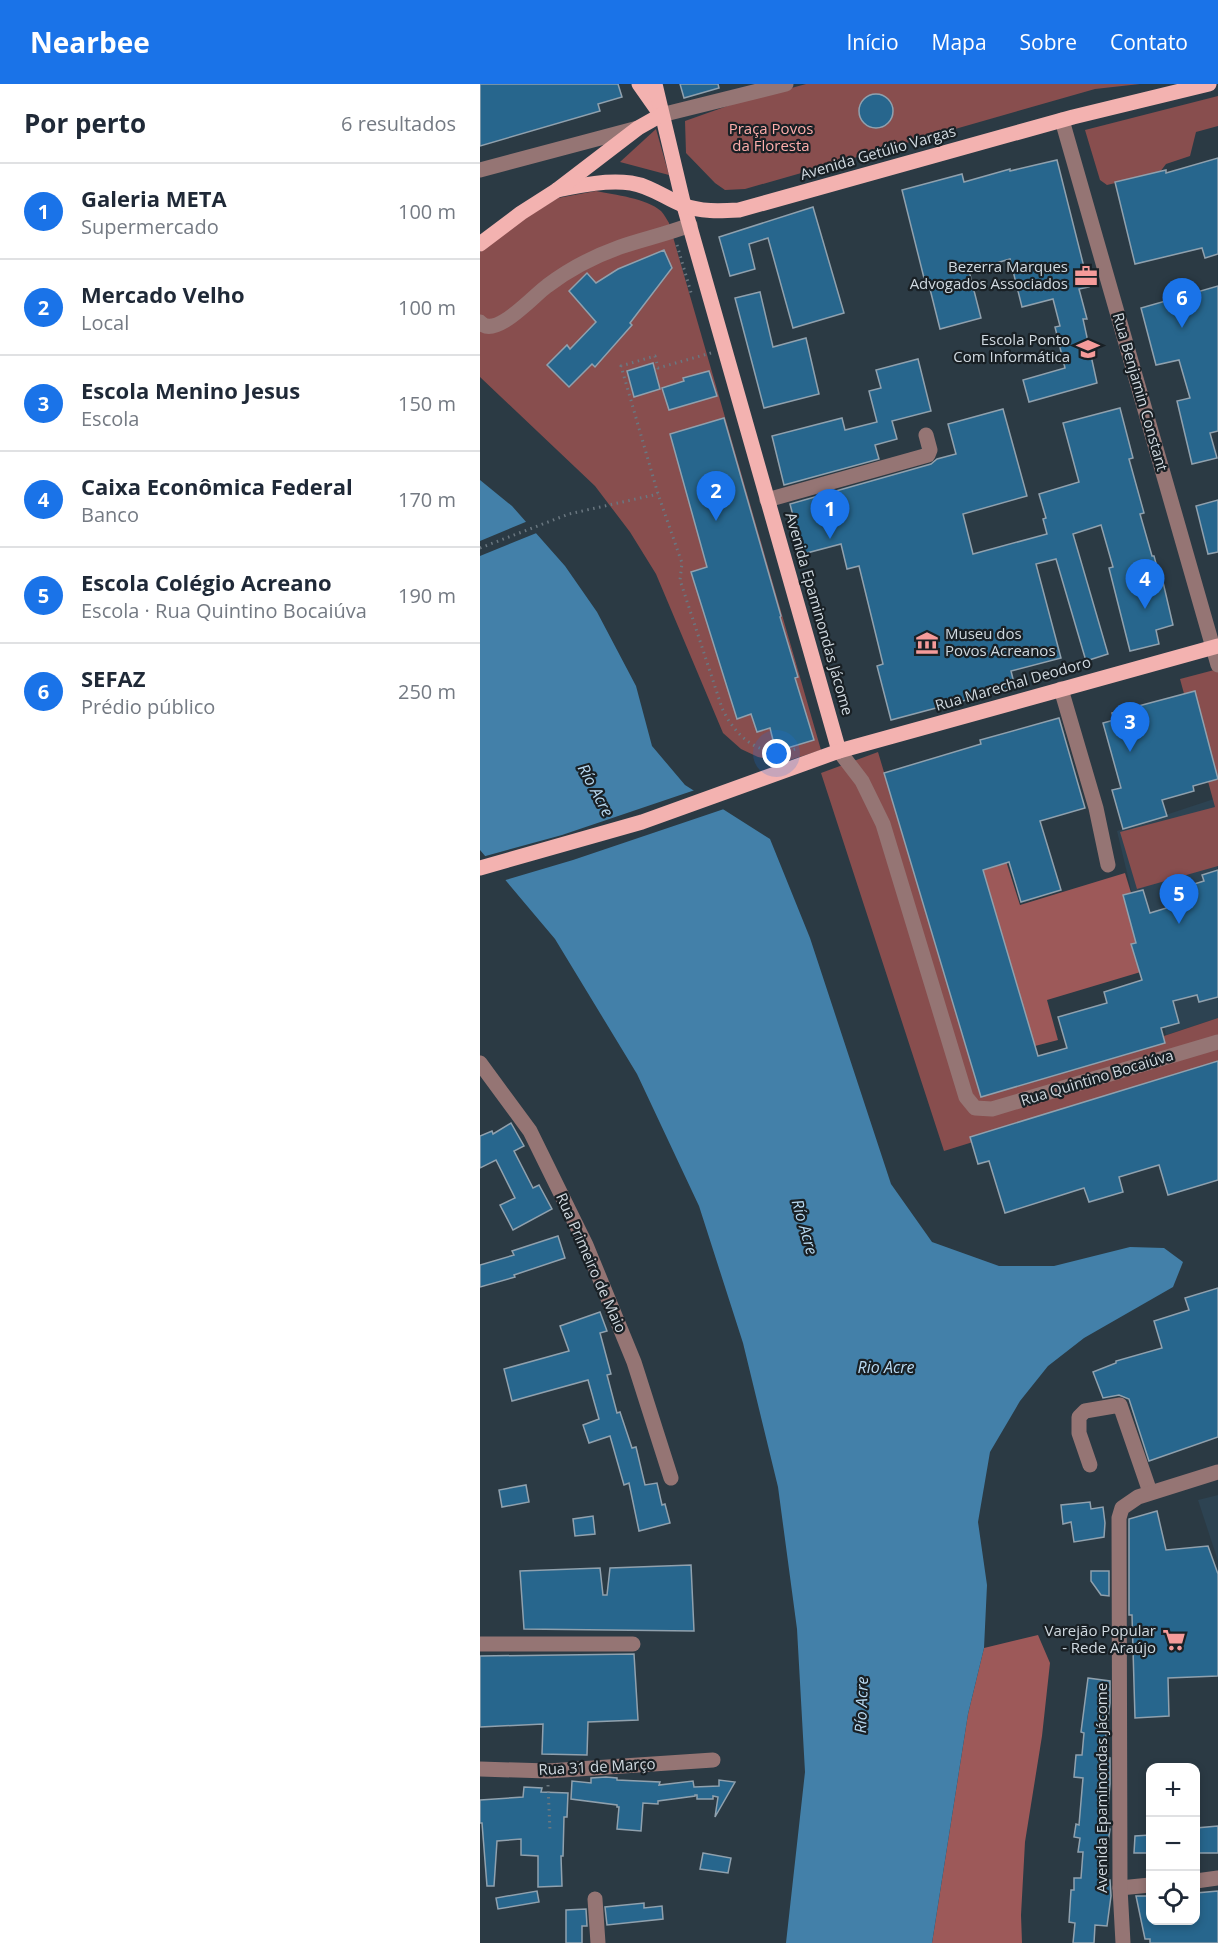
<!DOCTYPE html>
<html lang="pt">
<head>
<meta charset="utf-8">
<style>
  :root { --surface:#fff; --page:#f6f6f7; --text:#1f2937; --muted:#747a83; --line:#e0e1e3; --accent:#1a73e8 }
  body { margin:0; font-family:"Open Sans",sans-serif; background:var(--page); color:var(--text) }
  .controls { position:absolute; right:18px; bottom:18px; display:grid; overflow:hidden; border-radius:12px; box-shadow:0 3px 9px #0003 }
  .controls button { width:54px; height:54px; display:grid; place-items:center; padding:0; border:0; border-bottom:2px solid var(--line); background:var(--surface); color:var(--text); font:30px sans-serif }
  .you { position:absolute; left:297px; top:670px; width:21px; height:21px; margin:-15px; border:4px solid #fff; border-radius:50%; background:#1a73e8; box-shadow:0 0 0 9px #1a73e833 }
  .badge { display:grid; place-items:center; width:39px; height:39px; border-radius:50%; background:var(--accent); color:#fff; font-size:20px; font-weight:700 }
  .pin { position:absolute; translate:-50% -50px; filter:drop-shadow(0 2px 3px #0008) }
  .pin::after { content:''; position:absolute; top:32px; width:21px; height:18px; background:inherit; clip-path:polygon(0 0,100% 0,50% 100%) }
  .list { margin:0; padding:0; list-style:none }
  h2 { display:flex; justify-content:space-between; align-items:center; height:78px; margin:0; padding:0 24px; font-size:26px }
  h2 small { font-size:20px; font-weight:400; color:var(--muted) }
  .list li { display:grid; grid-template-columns:39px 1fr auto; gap:18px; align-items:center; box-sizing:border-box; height:96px; padding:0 24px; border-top:2px solid var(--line) }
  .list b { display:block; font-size:22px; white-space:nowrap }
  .list p { margin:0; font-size:20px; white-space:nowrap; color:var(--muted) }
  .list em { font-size:20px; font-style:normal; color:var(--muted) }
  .icon { flex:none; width:33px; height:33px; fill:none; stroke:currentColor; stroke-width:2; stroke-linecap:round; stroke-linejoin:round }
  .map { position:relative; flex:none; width:738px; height:1859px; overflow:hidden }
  header { display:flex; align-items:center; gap:36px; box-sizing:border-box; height:84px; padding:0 30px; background:var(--accent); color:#fff }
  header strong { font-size:28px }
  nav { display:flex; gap:33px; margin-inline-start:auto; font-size:21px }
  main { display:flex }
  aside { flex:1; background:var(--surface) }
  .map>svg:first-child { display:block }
</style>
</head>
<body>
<header>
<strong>Nearbee</strong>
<nav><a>Início</a><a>Mapa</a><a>Sobre</a><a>Contato</a></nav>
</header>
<main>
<aside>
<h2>Por perto<small>6 resultados</small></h2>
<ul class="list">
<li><span class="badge">1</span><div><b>Galeria META</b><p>Supermercado</p></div><em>100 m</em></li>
<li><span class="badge">2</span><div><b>Mercado Velho</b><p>Local</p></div><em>100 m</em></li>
<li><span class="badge">3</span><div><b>Escola Menino Jesus</b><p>Escola</p></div><em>150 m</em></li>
<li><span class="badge">4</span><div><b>Caixa Econômica Federal</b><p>Banco</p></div><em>170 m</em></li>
<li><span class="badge">5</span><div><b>Escola Colégio Acreano</b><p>Escola · Rua Quintino Bocaiúva</p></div><em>190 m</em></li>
<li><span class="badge">6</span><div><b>SEFAZ</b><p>Prédio público</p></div><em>250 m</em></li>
</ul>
</aside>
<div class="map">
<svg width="738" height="1859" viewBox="0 0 738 1859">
  <rect width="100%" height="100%" fill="#2b3a44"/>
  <g fill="#2d4352">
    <path d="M737,714L738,934L686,951L637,747Z"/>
    <path d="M738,1411V1477L718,1416Z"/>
  </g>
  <g fill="#884e4e">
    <path d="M326,0H660L615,5L265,105L245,106L235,99L206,69L205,37L253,20Z"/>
    <path d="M738,12V42L716,48L710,72L686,80L680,88L627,101L620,96L605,46Z"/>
    <path d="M176,45L189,91L140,78Z"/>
    <path d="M116,107C135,111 166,114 181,127C184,130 187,136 189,139L341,666L304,678L278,673L261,665L243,649L176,490L150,448L115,402L0,293V168L44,135L78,114Z"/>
    <path d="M738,585V782L657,805L640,748L735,723L700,595Z"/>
    <path d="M398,668L501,1013L738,934V982L464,1067L341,689Z"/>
  </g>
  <g fill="#9d5959">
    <path d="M526,777L540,821L645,789L674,884L567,916L578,956L555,962L503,786Z"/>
    <path d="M558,1551L570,1579L562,1652L545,1758L541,1831L542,1859H452L488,1630L504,1564Z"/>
  </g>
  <path fill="#4380a9" d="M0,396L32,422L85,482L117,528L156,602L172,662L205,701L290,755L330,854L411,1100L452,1158L519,1182H574L650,1163L684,1164L703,1178L693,1203L604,1254L568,1282L540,1317L510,1368L498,1438L507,1501L504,1564L488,1630L452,1859H306L325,1688L317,1545L298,1403L263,1259L219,1122L157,990L75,855L0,766Z"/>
  <g fill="#2b3a44">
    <path d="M48,437L59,448L0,472V457Z"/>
    <path d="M218,705L247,724L93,776L22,797L2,773L82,751Z"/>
  </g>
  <g fill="#27668d" stroke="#90a1ae" stroke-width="1.5">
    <path d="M0,0H138L142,13L118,20L120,27L0,62Z"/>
    <path d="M200,0H238L239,4L204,14Z"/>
    <circle cx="396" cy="27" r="17"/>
    <path d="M738,74V170L725,174L722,164L655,180L635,98L686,86V89Z"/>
    <path d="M577,76L609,203L599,205L607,235H603L617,299L549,318L543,296L585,284L575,243L580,242L573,215L542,223L530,175L489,187L501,234L460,245L448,197L445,198L422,106L482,90L484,98L530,85V87Z"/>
    <path d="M333,123L364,229L313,244L288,154L269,160L275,185L250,192L239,153Z"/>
    <path d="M184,166L192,184L150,239L152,241L115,283L112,280L89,303L67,281L87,261L90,265L116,238L89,207L107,189L116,199L138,185Z"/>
    <path d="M738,202V347L730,349L737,374L712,380L697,317L710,314L699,276L676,281L661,224Z"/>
    <path d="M280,208L293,263L326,254L339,310L284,324L255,214Z"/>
    <path d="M438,275L451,327L412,337L417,355L395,361L399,375L304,401L292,352L362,334L365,346L397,338L389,307L401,304L396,286Z"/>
    <path d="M173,279L180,305L154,313L147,287Z"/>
    <path d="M229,287L237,312L189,326L182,304L204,297L203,294Z"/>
    <path d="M640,324L653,374L649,375L664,429L660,430L672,472H674L681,498H683L693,541L676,546L679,560L650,567L629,484L633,483L621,441L593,450L628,570L606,577L576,475L556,480L581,574L531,587L535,603L411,636L397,582L403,580L379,482L367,485L361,460L323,470L310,420L451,380L457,375L476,370L468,340L523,325L547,412L483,430L493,470L567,450L563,435L566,434L559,410L599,398L583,339Z"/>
    <path d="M244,334L301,532L300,533L318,593L315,594L334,656L304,665V662L295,664L290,644L277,648L271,630L257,635L211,488L227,483L190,350Z"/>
    <path d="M738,416V468L728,470L716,422Z"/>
    <path d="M715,607L738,695L713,702L714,707L682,716L687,732L643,745L632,706L641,704L623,639L634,636L632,629Z"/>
    <path d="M579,634L605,724L560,737L581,806L541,818L529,778L503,786L558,972L587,964L578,933L627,919L624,908L662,896L651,860L656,859L643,811L663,806L670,829L693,822L688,808L724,797L722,791L738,786V913L719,918L717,911L693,917L699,939L681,944L685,959L501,1013L404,689L501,660L500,656Z"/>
    <path d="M738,977V1096L688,1111L679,1081L639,1093L643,1108L609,1118L604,1104L525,1129L509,1077L498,1080L490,1053Z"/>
    <path d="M31,1039L44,1062L34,1067L53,1104L59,1101L72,1125L33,1146L20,1121L35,1114L16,1076L0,1084V1052L12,1047L13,1050Z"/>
    <path d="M78,1152L85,1174L34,1191L35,1193L0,1203V1181L34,1171L32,1167Z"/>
    <path d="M738,1204V1353L669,1377L649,1315L639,1311L623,1314L613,1288L636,1279V1277L682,1264L674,1237L709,1226L705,1214Z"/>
    <path d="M120,1228L127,1247L120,1249L131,1290L127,1291L137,1329L140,1328L152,1364L156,1363L165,1401L177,1399L182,1421L185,1420L190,1439L159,1447L149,1399L144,1401L130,1352L109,1359L103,1341L119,1335L108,1296L32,1317L24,1285L89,1267L80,1242Z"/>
    <path d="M46,1401L49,1418L22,1423L19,1406Z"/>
    <path d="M610,1418L611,1425L623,1423L625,1439L624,1453L594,1458L591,1438L583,1440L581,1421Z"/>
    <path d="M677,1427L686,1466L728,1462L738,1490V1592L688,1594L689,1632L655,1634L652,1531H649V1435Z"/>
    <path d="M113,1432L115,1450L95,1452L93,1435Z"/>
    <path d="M211,1481L214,1547L44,1545L40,1487L120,1484L123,1511H127L130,1484Z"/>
    <path d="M611,1487H629V1512L621,1511L611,1497Z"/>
    <path d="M154,1570L158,1636L108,1638L107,1671L62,1670L63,1640L0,1643V1572Z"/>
    <path d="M608,1594L630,1597V1619L623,1673L630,1674V1700L626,1744L630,1745L625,1779H627L626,1796H630L631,1812L627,1842L615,1841L614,1859H593L595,1839L589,1838L591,1806H594V1794H601L603,1768H598L600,1754L594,1753L596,1740L599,1741L603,1694L594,1693L596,1671H602L604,1649L601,1648Z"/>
    <path d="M126,1693L137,1694V1696L180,1698L179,1701L213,1697L214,1703L239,1702V1696L255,1698L235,1733L238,1713L233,1712V1715H217V1711H215V1712L178,1717V1720L163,1719L161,1747L137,1745L139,1723H137V1721L91,1715L92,1697L111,1699V1694Z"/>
    <path d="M44,1703L62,1704L61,1708L88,1709L87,1733H84L83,1772H81L82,1802L58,1803V1772L41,1771V1755L17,1757L14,1802H7L2,1739H0V1716L43,1713Z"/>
    <path d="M738,1742V1769H716V1744Z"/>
    <path d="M670,1751V1769H654L655,1752Z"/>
    <path d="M223,1769L251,1774L248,1789L220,1785Z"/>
    <path d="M57,1807L59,1818L18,1825L16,1814Z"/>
    <path d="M738,1807V1859H670V1855H665L656,1812H670V1836H716V1809Z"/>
    <path d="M164,1819V1824L182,1822L183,1835L127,1841L125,1823Z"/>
    <path d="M106,1825L107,1842H102V1859H86V1826Z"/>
  </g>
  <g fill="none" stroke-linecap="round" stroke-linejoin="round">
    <g stroke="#6a7780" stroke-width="3" stroke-dasharray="1.5 4.5" stroke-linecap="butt">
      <path d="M197,161L212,212"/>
      <path d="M231,269L178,284L175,272L141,282L178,410L202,479L200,496L242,624C255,653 282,676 315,665"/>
      <path d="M0,464L89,430L178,410"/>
      <path d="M68,1701L70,1747"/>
    </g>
    <g stroke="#957574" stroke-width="15">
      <path d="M181,31L306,0"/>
      <path d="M582,36L738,581"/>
      <path d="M0,86L158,44"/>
      <path d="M0,238C15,256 53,212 67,202C88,186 115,172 140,163C163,155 187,150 210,141"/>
      <path d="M287,416L448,371L450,366L446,351"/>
      <path d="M581,605L616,724L628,781"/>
      <path d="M359,667L382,697L403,740L486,1013L495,1024L512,1025L738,958"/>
      <path d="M0,979L50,1047L106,1161L154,1278L191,1394"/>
      <path d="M610,1381L599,1349V1333L605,1327L640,1321L670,1408"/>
      <path d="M0,1560H153"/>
      <path d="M0,1685L68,1687L233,1676"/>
      <path d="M716,1797L738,1794"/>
      <path d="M640,1804L670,1801"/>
      <path d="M115,1815L118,1859"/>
      <path d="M643,1859L640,1804L639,1434L642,1424L658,1413L738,1388"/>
    </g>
    <g stroke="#f3b2b0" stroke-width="15">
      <path d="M159,0L178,27"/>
      <path d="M175,0L204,122L359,667"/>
      <path d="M77,106C102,101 126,96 151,99C171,102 185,114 203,121C220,128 240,127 259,126L593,33L729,0"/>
      <path d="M0,160L41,129L77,106L158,44L181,31"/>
      <path d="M0,784L162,738L359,667L738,562"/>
    </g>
  </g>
  <defs>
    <g id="office-bare" transform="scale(1.8)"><path d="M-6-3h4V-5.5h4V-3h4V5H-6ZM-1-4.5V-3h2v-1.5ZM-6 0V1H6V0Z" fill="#f59b9a" stroke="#192025" stroke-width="2.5" paint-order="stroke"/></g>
    <g id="school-bare" transform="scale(1.8)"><path d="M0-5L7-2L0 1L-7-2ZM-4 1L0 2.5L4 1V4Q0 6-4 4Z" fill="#f59b9a" stroke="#192025" stroke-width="2.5" paint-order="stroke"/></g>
    <g id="museum-bare" transform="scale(1.8)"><path d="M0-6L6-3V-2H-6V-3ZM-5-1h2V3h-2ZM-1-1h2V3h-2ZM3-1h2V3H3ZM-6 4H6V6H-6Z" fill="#f59b9a" stroke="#192025" stroke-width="2.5" paint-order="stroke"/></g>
    <g id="supermarket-bare" transform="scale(1.8)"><path d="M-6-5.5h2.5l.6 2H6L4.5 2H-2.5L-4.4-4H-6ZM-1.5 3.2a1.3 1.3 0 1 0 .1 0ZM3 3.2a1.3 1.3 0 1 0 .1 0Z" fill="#f59b9a" stroke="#192025" stroke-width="2.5" paint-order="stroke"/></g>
  </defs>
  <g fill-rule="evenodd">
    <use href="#office-bare" x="606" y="192"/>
    <use href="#school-bare" x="608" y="265"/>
    <use href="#museum-bare" x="447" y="559"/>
    <use href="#supermarket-bare" x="694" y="1556"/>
  </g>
  <g text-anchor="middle" stroke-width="4.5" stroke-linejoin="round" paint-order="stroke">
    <g font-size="15" fill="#feadab" stroke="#192025">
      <text x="291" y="50">Praça Povos<tspan x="291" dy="17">da Floresta</tspan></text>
    </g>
    <g font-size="15" fill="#d0d9e0" stroke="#192025">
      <text transform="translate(398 69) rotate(-16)" y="5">Avenida Getúlio Vargas</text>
      <text transform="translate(660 308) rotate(74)" y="5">Rua Benjamin Constant</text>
      <text transform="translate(339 530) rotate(74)" y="5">Avenida Epaminondas Jácome</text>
      <text transform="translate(533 600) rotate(-16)" y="5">Rua Marechal Deodoro</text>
      <text transform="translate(617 994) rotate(-17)" y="5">Rua Quintino Bocaiúva</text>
      <text transform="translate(111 1179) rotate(66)" y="5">Rua Primeiro de Maio</text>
      <text transform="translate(117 1683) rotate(-3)" y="5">Rua 31 de Março</text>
      <text transform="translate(622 1704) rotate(-90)" y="5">Avenida Epaminondas Jácome</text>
    </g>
    <g font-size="15" fill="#d0d9e0" stroke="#192025" text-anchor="end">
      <text x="588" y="188">Bezerra Marques<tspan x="588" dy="17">Advogados Associados</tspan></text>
      <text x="590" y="261">Escola Ponto<tspan x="590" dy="17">Com Informática</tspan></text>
      <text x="465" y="555" text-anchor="start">Museu dos<tspan x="465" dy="17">Povos Acreanos</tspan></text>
      <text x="676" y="1552">Varejão Popular<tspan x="676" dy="17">- Rede Araújo</tspan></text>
    </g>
    <g font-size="16" font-style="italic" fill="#b9daf2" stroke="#192025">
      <text transform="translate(116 706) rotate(62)" y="6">Río Acre</text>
      <text transform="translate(325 1143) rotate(74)" y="6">Río Acre</text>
      <text x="406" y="1289">Rio Acre</text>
      <text transform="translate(381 1621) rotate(-88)" y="6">Río Acre</text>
    </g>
  </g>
</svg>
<div class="controls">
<button>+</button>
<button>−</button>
<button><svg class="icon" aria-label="locate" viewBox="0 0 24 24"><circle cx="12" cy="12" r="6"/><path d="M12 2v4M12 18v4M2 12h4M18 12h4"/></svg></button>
</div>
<div class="you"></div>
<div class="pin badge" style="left:350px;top:455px">1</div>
<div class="pin badge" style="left:236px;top:437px">2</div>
<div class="pin badge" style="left:650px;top:668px">3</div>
<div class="pin badge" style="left:665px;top:525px">4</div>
<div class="pin badge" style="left:699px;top:840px">5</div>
<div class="pin badge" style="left:702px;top:244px">6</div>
</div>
</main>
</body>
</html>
